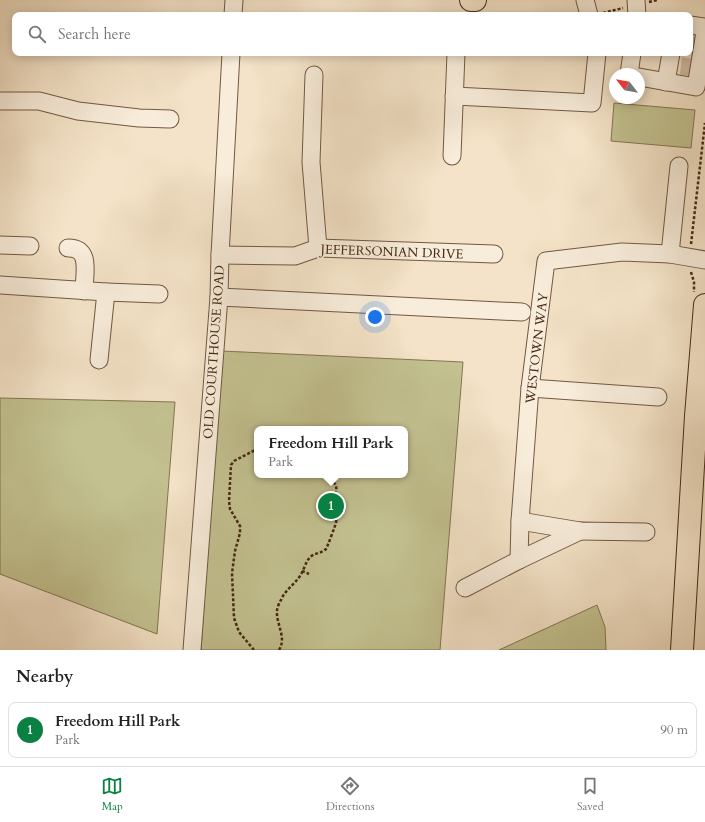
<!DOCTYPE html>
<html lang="en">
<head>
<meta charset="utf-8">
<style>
  :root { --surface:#fff; --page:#f6f6f6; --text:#222; --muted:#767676; --line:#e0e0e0; --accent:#0b8043 }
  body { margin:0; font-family:Cardo,serif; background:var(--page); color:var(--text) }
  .compass { position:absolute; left:609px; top:68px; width:36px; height:36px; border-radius:50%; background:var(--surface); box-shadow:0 2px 10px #0003; rotate:301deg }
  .you { position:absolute; left:375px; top:317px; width:14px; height:14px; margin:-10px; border:3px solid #fff; border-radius:50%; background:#1a73e8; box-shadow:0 0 0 6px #1a73e833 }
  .badge { display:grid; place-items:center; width:26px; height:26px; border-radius:50%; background:var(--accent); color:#fff; font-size:13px; font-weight:700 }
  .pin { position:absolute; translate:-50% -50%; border:2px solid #fff; box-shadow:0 1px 4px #0006 }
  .popup { position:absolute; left:254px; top:426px; width:154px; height:52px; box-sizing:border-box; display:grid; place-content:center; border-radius:8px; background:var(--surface); filter:drop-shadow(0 1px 3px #0005); font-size:13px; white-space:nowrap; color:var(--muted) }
  .popup b { font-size:15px; color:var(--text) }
  .popup::after { content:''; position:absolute; left:50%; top:100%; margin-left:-8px; border:8px solid transparent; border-top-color:var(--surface) }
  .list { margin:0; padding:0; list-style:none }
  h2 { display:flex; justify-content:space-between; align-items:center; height:52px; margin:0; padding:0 16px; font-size:17px }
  h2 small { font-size:13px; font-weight:400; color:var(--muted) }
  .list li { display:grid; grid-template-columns:26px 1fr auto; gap:12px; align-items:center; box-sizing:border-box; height:56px; margin:0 8px 8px; padding:0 8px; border:1px solid var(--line); border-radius:8px }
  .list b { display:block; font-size:15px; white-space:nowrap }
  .list p { margin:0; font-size:13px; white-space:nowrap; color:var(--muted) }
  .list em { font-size:13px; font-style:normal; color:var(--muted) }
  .icon { flex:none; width:22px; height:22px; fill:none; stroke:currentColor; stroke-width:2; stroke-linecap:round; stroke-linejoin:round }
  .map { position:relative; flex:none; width:705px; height:650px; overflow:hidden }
  .search { position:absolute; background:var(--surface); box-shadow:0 2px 10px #0003; left:12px; right:12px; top:12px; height:44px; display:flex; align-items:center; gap:10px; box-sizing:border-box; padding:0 14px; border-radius:8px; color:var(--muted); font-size:15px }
  .sheet { height:116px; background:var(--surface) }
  nav { display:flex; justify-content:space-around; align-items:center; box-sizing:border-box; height:56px; border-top:1px solid var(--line); background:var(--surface); font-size:11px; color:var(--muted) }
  nav a { display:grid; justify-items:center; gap:2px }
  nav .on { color:var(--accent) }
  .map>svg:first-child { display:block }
</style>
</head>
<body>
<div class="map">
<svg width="705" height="650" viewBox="0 0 705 650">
  <rect width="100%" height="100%" fill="#f4e3c8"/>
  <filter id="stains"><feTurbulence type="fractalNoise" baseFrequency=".005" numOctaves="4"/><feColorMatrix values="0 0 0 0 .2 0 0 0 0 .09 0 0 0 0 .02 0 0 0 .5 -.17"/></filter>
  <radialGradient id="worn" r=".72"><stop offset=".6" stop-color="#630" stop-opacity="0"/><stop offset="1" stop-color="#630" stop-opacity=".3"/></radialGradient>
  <g fill="#c3c190" stroke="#847552" fill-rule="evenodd">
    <path d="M614,103L695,110L691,148L611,141Z"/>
    <path d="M221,351L463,362L440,650H201ZM257,429H405V475H257Z"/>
    <path d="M0,398L175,402L157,634L0,574Z"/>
    <path d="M597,605L605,627L606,650H499Z"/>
  </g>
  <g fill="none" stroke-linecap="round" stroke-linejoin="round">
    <g stroke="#d1bea4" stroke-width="17" stroke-dasharray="17 8" stroke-linecap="butt">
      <path d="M690,45L699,46"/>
      <path d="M681,66L696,68"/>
    </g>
    <g stroke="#725842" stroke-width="19">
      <g id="minor">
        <path d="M585,0L589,15"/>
        <path d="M636,0L637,15"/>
        <path d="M233,15L234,0"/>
        <path d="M690,25L705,27"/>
        <path d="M629,74L632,53"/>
        <path d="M314,75L311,162L318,248"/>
        <path d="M639,77L696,87L705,32"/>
        <path d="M666,82L671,53"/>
        <path d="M454,96L592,103L597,53"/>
        <path d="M0,101H39L78,111L139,118L170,119"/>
        <path d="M452,156L456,53"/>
        <path d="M0,245L30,246"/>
        <path d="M68,248C92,248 84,274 84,291"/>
        <path d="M670,254L679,166"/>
        <path d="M220,255L295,256L318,248L494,254"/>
        <path d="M0,285L106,292L99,360"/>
        <path d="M106,292L159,294"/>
        <path d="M219,297L522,312"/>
        <path d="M530,388L658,397"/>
        <path d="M520,521L580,531L646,532"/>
        <path d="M519,560L520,521L530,388L546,261L622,252L670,254L705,260"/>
        <path d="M465,588L519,560L580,531"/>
        <path d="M192,650L219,297L220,255L231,53"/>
      </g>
    </g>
    <g stroke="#462915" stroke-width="24">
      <g id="major">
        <path d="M471,0H475"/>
        <path d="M682,650L696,416L705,305"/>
      </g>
    </g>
    <g stroke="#462915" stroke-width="2.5" stroke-dasharray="3 2" stroke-linecap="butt">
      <path d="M649,2L657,0"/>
      <path d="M603,13L623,8"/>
      <path d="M691,244L705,123"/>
      <path d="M691,272L694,282V292"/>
      <path d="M302,571L309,574"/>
      <path d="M254,650L239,632L234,618L232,573L235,551L240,533V526L230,509L229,501L231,465L234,461L257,449"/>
      <path d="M279,650C287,638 276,624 277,611C277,608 279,603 281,600C285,590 294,585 300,576C304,570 305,563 310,557C315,553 322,553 326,549C327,548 335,526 336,523C337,517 332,512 332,506C333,488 343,494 329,475"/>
    </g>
    <use href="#minor" stroke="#f8eddb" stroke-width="17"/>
    <use href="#major" stroke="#f4e3c8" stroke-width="22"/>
  </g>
  <g text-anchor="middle" stroke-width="3.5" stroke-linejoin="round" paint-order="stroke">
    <g font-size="13" fill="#462915" stroke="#f8eddb">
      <text transform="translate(392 251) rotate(2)" y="5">JEFFERSONIAN DRIVE</text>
      <text transform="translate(536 348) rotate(-83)" y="5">WESTOWN WAY</text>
      <text transform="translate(213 352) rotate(-86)" y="5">OLD COURTHOUSE ROAD</text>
    </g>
  </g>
  <rect width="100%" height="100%" filter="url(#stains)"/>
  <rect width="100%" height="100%" fill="url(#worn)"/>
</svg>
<svg class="compass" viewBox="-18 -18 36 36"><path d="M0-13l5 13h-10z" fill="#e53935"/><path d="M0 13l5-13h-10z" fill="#767676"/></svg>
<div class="you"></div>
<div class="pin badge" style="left:331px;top:506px">1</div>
<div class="popup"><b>Freedom Hill Park</b>Park</div>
<div class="search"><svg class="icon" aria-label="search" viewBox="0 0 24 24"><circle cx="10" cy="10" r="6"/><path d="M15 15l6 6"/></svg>Search here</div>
</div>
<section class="sheet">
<h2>Nearby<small></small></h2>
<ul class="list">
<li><span class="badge">1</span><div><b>Freedom Hill Park</b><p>Park</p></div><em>90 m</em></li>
</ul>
</section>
<nav>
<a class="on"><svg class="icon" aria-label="map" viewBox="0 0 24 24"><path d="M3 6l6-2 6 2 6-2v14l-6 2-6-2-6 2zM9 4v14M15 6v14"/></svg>Map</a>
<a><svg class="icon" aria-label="directions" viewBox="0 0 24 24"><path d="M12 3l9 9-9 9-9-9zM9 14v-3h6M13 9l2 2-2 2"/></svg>Directions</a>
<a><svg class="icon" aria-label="saved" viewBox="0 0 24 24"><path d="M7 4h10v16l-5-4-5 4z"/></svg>Saved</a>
</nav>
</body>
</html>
